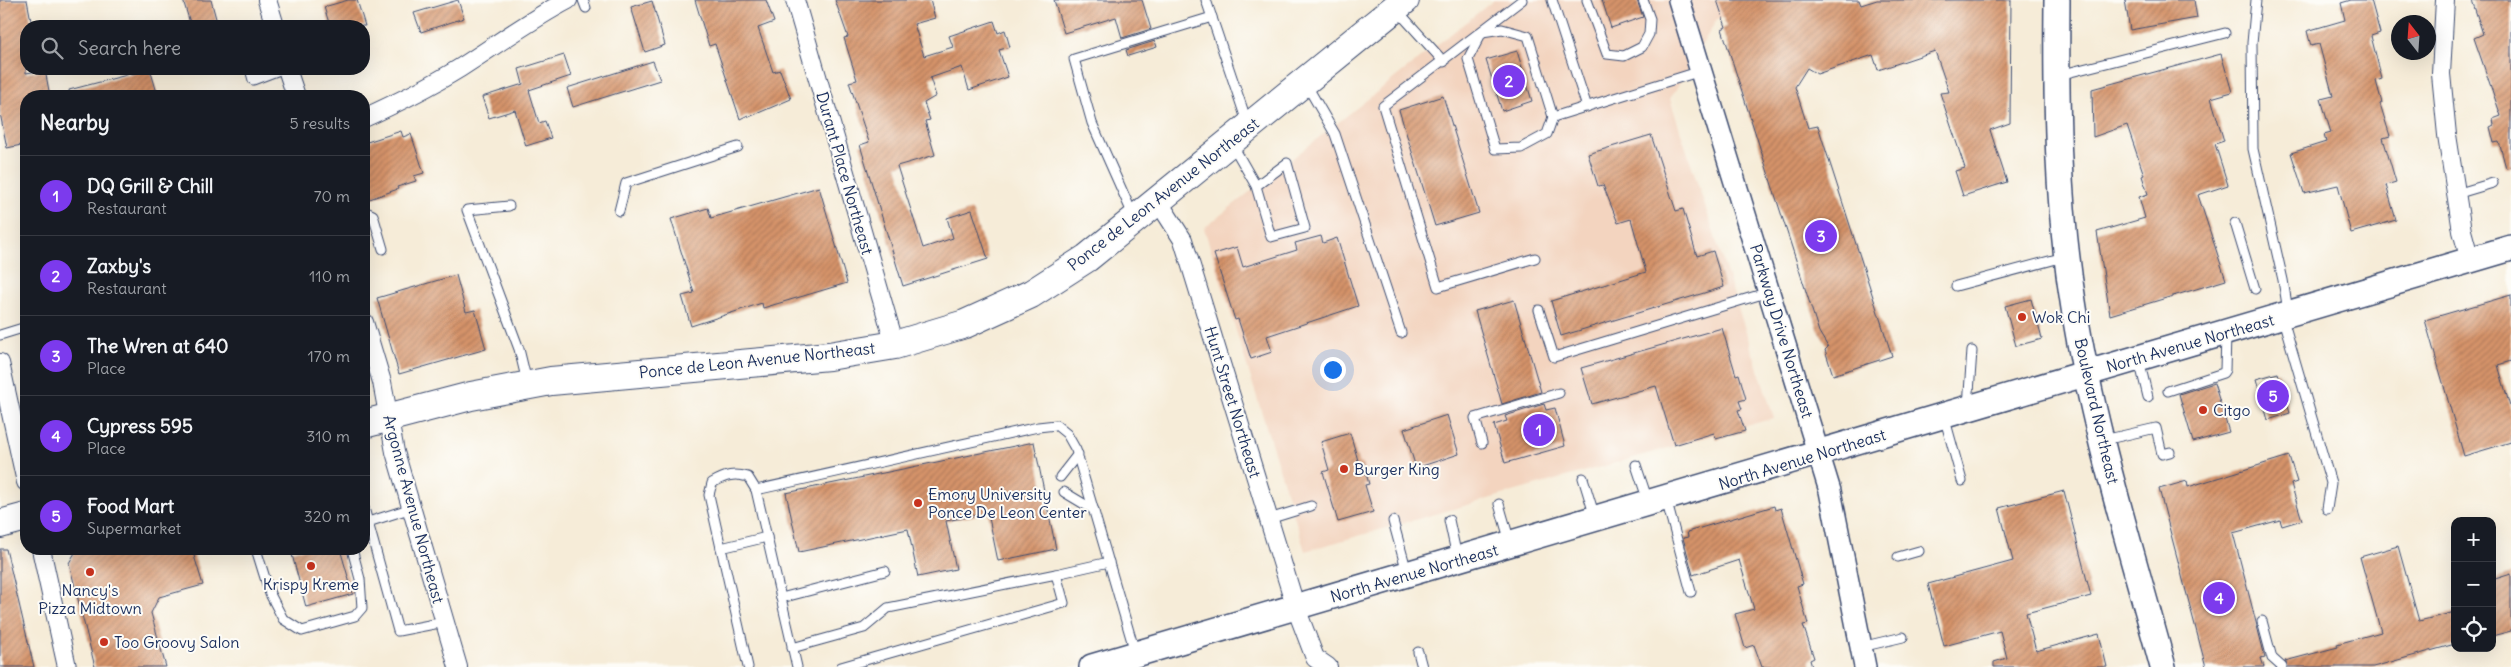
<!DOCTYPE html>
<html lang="en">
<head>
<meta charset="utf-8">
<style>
  :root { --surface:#171b24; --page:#242831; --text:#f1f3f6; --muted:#9ea1a6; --line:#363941; --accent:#7c3aed }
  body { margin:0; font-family:Delius,sans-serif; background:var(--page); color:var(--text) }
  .controls { position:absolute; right:15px; bottom:15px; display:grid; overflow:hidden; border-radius:10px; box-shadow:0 5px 20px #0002 }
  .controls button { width:45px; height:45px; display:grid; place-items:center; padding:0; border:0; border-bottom:1px solid var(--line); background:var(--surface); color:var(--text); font:25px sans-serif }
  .compass { position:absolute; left:2391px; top:15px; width:45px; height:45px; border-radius:50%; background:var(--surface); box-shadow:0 5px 20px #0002; rotate:343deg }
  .you { position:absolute; left:1332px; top:369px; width:18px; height:18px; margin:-12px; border:4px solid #fff; border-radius:50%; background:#1a73e8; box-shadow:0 0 0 8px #1a73e833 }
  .badge { display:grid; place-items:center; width:32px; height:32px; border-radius:50%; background:var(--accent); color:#fff; font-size:16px; font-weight:700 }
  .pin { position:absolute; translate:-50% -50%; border:2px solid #fff; box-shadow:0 1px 5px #0006 }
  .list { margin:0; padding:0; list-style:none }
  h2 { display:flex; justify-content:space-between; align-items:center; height:65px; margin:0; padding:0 20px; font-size:21px }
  h2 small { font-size:16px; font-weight:400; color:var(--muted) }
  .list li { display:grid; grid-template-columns:32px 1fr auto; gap:15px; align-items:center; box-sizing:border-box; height:80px; padding:0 20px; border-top:1px solid var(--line) }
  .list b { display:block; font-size:19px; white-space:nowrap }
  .list p { margin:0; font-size:16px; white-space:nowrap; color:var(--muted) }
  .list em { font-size:16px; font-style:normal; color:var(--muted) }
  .icon { flex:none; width:28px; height:28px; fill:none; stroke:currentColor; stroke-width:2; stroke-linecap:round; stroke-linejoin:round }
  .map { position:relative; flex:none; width:2511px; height:667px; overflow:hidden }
  .search { position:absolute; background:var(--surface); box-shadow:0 5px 20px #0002; left:20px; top:20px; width:350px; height:55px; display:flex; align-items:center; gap:12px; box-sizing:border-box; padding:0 18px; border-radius:20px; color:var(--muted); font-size:19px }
  .panel { position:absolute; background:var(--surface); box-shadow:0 5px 20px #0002; left:20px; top:90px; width:350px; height:465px; border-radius:20px }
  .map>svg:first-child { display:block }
</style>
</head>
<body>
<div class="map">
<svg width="2511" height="667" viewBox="0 0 2511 667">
  <defs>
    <pattern id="building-hatch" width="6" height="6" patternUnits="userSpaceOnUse" patternTransform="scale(1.25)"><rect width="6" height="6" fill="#d59369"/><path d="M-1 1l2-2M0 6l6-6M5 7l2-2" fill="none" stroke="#ac785a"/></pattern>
  </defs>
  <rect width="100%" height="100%" fill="#fdfcf7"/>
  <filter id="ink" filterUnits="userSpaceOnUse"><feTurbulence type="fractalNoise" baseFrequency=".02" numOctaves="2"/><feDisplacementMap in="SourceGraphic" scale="10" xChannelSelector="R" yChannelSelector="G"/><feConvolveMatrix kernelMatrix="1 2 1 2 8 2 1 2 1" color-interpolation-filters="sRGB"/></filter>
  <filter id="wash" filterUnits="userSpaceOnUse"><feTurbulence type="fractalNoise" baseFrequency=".0096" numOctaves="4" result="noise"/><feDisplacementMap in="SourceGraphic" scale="20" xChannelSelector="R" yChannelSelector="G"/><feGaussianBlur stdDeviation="1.12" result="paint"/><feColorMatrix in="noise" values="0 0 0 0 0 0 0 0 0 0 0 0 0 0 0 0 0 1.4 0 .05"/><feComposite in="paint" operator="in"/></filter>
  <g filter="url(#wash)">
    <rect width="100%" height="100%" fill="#f6ecd8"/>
    <path fill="#f3d4bf" d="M1494,0H1772L1717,19L1670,99L1774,418L1305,551L1204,228Z"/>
    <g id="blocks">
      <g fill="url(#building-hatch)">
        <path d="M0,0H27L32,26H26V73L45,70L50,96H26V144L7,148L0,113Z"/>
        <path d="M183,0H211L218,26H191Z"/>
        <path d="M348,0H357L365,26H330L324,7Z"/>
        <path d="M458,0L464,18L421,32L414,13Z"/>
        <path d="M695,0H766L774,22L758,28L773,72L780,70L791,99L749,117L748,115L740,119L715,44L709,46Z"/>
        <path d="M835,0H930L935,18L914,24L924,56L953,47L949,36L994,21L998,33L1005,30L1010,47L999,50L1008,77L969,90L962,67L930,78L936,96L924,103L930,120L925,121L935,155L897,166L923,248L953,238L947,218L972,210L988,259L903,286L860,145L869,142L849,82L857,80L844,38L848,37Z"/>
        <path d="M1054,0H1142L1151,29L1122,38L1116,17L1064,33Z"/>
        <path d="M1602,0H1637L1643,17L1611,28Z"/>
        <path d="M1717,0H1859L1861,5L1877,0H2011L2010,123L1990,130L2007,182L1963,196L1955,171L1965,168L1940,93L1949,92L1935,51L1878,70L1873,55L1817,74L1807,68L1795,87L1808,128L1818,126L1892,356L1833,375L1825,350L1828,347L1819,332L1722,29L1726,27Z"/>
        <path d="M2125,0H2194L2197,18L2130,30Z"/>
        <path d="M2351,0H2371L2380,33L2371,36L2382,79L2376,81L2382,103L2380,104L2390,136L2383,138L2396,182L2386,185L2396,220L2351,233L2338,185L2304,193L2291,153L2326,142L2324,135L2331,133L2321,99L2333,96L2319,44L2311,46L2307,31L2345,20L2341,3Z"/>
        <path d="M2472,0H2511V167L2506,168L2499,142L2494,143L2490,127L2494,125L2493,119L2501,116L2474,38L2483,34Z"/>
        <path d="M652,1L665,45L645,52L631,7Z"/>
        <path d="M1155,41L1157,47L1128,56L1126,50Z"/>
        <path d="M1517,51L1532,101L1502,111L1486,60Z"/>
        <path d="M2221,54L2232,92L2211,98L2224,141L2215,144L2228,185L2198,195L2226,280L2110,315L2097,232L2145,218L2139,197L2148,194L2142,176L2144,175L2127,125L2093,137L2092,89Z"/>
        <path d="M564,55L571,76L529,90L539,123L545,121L551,138L526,146L515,110L489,118L482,97L523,84L519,69Z"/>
        <path d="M653,61L660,80L573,107L567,88Z"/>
        <path d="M150,69L158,96H70L69,90Z"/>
        <path d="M1443,96L1479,213L1435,226L1399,110Z"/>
        <path d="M401,131L403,137L411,134L424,173L414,176L416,181L397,187L398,189L364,201V143Z"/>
        <path d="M1651,135L1676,211L1683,209L1697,256L1713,251L1724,287L1561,336L1551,301L1646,272L1631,219L1618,223L1603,185L1598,186L1588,154Z"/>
        <path d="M819,187L847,283L763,308L762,303L691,326L682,296L694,293L671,219L708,208L711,218Z"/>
        <path d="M1321,236L1323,243L1337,238L1358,306L1267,336L1272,352L1251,359L1238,319L1235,320L1214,254L1237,247L1243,267L1297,250L1295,243Z"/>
        <path d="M456,275L466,312L475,310L486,349L399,374L377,298Z"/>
        <path d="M2511,295V361L2498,365L2511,410V442L2464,456L2425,320Z"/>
        <path d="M2031,299L2042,339L2016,346L2005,306Z"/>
        <path d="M1514,300L1541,392L1502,404L1475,311Z"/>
        <path d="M1722,328L1736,375L1739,374L1746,399L1739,401L1742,409L1738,410L1745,431L1716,439L1714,433L1674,445L1656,386L1592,404L1581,368Z"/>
        <path d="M2278,373L2290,413L2268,420L2256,379Z"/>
        <path d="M2214,383L2229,432L2193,442L2179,394Z"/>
        <path d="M1544,404L1546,410L1555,408L1565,446L1505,463L1494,425L1507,421L1505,416Z"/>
        <path d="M1447,415L1459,454L1416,468L1404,429Z"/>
        <path d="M1350,433L1359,464L1363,463L1369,484L1365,485L1373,512L1338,522L1323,472L1329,470L1321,442Z"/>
        <path d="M1034,442L1056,549L998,561L988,513L946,521L956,569L918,577L908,529L799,552L786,493Z"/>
        <path d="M2289,456L2297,482L2291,484L2302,520L2282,526L2280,520L2233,533L2265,657L2261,658L2264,667H2206L2159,489L2187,481L2188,487Z"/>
        <path d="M2064,491L2091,596L2026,613L2036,651L2099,634L2107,667H1994V662L2007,658L2000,631L1944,646L1928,584L2013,561L1999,508Z"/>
        <path d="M1774,506L1775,510L1781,508L1803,584L1797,586L1808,624L1803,625L1814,658L1810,660L1812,667H1762L1754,645L1745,648L1735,614L1754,609L1739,560L1693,575L1683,538L1688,537L1687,532Z"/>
        <path d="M2398,546L2419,621L2455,612V644L2373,667H2288L2285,661L2338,647L2337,644L2381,632L2360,557Z"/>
        <path d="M0,549H6L34,667H0Z"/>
        <path d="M84,549H192L203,585L159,597L151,613L166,667H95L69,563L76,551Z"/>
        <path d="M299,549H340L353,594L306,607L291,551Z"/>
        <path d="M2511,574V631L2492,636V580Z"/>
      </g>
    </g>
  </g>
  <g filter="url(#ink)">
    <use href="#blocks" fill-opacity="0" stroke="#3c4b70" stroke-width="1"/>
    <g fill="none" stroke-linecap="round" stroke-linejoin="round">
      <g stroke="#3c4b70" stroke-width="11">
        <g id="service">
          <path d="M583,0L586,8"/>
          <path d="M1206,0L1247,122"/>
          <path d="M1522,0L1383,106L1438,287L1535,258"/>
          <path d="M1552,0L1587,107"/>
          <path d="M1587,0L1607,54L1624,56L1642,47L1649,34L1650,19L1643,0"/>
          <path d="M2256,0L2252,43L2253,149L2283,280L2288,311"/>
          <path d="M1397,10L1444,62"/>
          <path d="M1502,29L1528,36L1553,117L1547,134L1521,148L1495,149L1468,59L1482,32Z"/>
          <path d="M250,69L253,80L282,69"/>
          <path d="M2059,75L2225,33"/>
          <path d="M1306,84L1335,134L1401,333"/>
          <path d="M1553,117L1701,71"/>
          <path d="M1232,144L1256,186L1287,163L1305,228L1271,237L1256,186"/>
          <path d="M2456,194L2493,183"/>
          <path d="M509,206L467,210L519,349L527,382"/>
          <path d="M364,211L373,215L383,249"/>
          <path d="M619,211L626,183L738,147"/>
          <path d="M1133,215L1092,123L1074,59L1212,17"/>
          <path d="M2235,223L2255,289"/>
          <path d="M1956,286L2064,257"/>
          <path d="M1539,310L1554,357L1769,292"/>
          <path d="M2282,316L2331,483L2327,509"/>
          <path d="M0,335L26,327"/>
          <path d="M2139,360L2148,397"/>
          <path d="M2168,391L2223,373L2225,370L2226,335"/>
          <path d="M1968,406L1972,351"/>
          <path d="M1944,416L1962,481"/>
          <path d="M2104,440L2156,428L2162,454L2170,452"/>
          <path d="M1482,443L1475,418L1559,393"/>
          <path d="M1636,465L1648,501"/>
          <path d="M1060,477L1078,454"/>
          <path d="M1583,478L1595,517"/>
          <path d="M756,490L1038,427L1056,425L1067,434L1076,450L1135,652"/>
          <path d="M1064,492L1094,510"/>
          <path d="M1666,499L1691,592"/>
          <path d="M1499,504L1510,542"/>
          <path d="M364,508L398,631L445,622"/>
          <path d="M1269,519L1311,506"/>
          <path d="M1449,520L1457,557"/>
          <path d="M1393,521L1407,572"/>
          <path d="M368,522L412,508"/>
          <path d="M721,548L767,537"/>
          <path d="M256,549L270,594L283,619L302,631L355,616L362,608L360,579L352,549"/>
          <path d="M1898,557L1919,551"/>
          <path d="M1056,574L1109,562"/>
          <path d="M781,598L885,571"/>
          <path d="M2262,621L2272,658L2282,667"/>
          <path d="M1861,647L1903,637"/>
          <path d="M792,648L864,628L888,608L1056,574L1064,603L841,667"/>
          <path d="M1418,652L1422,667"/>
          <path d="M748,667L709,495L712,483C726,475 734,473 748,477L756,490L797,667"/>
        </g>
      </g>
      <g stroke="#3c4b70" stroke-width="20">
        <g id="minor">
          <path d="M267,0L275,26"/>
          <path d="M795,0L895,345"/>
          <path d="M2445,0L2441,74L2447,135L2462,231L2470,260"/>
          <path d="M287,69L296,96"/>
          <path d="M364,118C397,103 429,87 460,68C496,45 530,20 568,0"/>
          <path d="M1158,201L1183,240L1296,608L1315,658L1328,667"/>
          <path d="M364,322L382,382L395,452L458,667"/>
          <path d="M0,363L26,482"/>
          <path d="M41,549L67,667"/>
        </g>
      </g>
      <g stroke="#3c4b70" stroke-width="24">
        <path id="tertiary" d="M1679,0L1830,491L1865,667"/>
      </g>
      <g stroke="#3c4b70" stroke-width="28">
        <g id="secondary">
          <path d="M2057,0C2056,104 2057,206 2074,308C2093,430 2131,548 2163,667"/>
          <path d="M1092,667L2511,248"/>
        </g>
      </g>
      <g stroke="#3c4b70" stroke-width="30">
        <g id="trunk">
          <path d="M364,424L471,396L551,381L829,356L895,345L965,324L1031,294L1087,258L1405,0"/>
          <path d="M0,524L26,517"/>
        </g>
      </g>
      <use href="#service" stroke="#fff" stroke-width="9"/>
      <use href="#minor" stroke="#fff" stroke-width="18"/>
      <use href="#tertiary" stroke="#fff" stroke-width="21"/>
      <use href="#secondary" stroke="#fff" stroke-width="25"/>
      <use href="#trunk" stroke="#fff" stroke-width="28"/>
    </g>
  </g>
  <g fill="#c8321e" stroke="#fdfcf7" stroke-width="2">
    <circle cx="2022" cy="317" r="5"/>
    <circle cx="2203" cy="410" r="5"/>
    <circle cx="1344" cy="469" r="5"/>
    <circle cx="918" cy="503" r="5"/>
    <circle cx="311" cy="566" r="5"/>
    <circle cx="90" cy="572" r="5"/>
    <circle cx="104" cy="642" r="5"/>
  </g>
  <g text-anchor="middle" stroke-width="4" stroke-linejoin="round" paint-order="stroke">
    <g font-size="16" fill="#1b2f5e" stroke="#fdfcf7">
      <text transform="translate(845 173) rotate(74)" y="6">Durant Place Northeast</text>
      <text transform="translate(1163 194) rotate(-38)" y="6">Ponce de Leon Avenue Northeast</text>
      <text transform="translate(1782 331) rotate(73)" y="6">Parkway Drive Northeast</text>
      <text transform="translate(2190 343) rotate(-16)" y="6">North Avenue Northeast</text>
      <text transform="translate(757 360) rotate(-6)" y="6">Ponce de Leon Avenue Northeast</text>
      <text transform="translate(1233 402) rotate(73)" y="6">Hunt Street Northeast</text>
      <text transform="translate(2097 411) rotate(77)" y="6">Boulevard Northeast</text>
      <text transform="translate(1802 459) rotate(-17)" y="6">North Avenue Northeast</text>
      <text transform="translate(414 509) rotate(75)" y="6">Argonne Avenue Northeast</text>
      <text transform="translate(1414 573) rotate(-16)" y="6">North Avenue Northeast</text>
    </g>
    <g font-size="16" fill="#1b2f5e" stroke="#fdfcf7" text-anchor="start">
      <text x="2032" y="323">Wok Chi</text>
      <text x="2213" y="416">Citgo</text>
      <text x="1354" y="475">Burger King</text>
      <text x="928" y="500">Emory University<tspan x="928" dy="18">Ponce De Leon Center</tspan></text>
      <text x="311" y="590" text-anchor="middle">Krispy Kreme</text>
      <text x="90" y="596" text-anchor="middle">Nancy's<tspan x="90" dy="18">Pizza Midtown</tspan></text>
      <text x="114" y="648">Too Groovy Salon</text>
    </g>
  </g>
</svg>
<div class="controls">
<button>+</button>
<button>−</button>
<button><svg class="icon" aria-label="locate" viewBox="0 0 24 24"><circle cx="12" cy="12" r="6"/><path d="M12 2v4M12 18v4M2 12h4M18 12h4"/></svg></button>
</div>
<svg class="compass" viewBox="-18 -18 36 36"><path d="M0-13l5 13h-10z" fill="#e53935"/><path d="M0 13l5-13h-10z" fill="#9ea1a6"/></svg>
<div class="you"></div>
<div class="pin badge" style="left:1539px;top:430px">1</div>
<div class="pin badge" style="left:1509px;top:81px">2</div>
<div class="pin badge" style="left:1821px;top:236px">3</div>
<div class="pin badge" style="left:2219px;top:598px">4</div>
<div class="pin badge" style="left:2273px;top:396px">5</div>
<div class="search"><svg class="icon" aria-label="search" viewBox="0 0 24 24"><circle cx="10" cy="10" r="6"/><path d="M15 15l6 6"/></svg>Search here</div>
<section class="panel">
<h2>Nearby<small>5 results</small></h2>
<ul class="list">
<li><span class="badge">1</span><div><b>DQ Grill &amp; Chill</b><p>Restaurant</p></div><em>70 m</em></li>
<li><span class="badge">2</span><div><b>Zaxby's</b><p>Restaurant</p></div><em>110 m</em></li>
<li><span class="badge">3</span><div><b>The Wren at 640</b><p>Place</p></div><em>170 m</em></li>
<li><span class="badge">4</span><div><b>Cypress 595</b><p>Place</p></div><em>310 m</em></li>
<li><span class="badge">5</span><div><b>Food Mart</b><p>Supermarket</p></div><em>320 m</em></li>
</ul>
</section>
</div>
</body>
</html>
